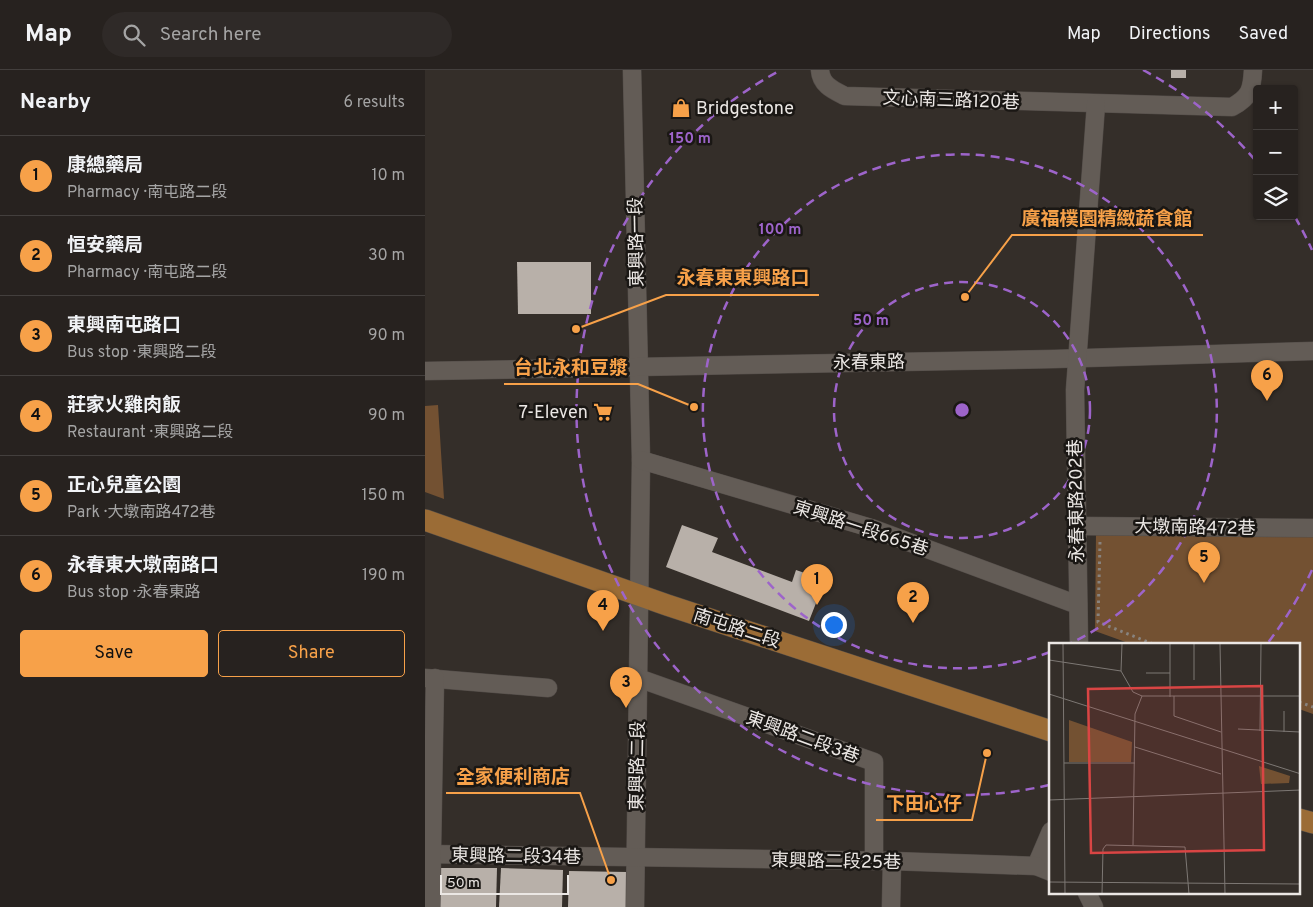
<!DOCTYPE html>
<html lang="en">
<head>
<meta charset="utf-8">
<style>
  :root { --surface:#27221f; --page:#2f2a28; --text:#f1f3f6; --muted:#a4a4a4; --line:#433f3d; --accent:#f7a149 }
  body { margin:0; font-family:Overpass,"Noto Sans TC",sans-serif; background:var(--page); color:var(--text) }
  .controls { position:absolute; right:15px; top:15px; display:grid; overflow:hidden; border-radius:5px; box-shadow:0 1px 4px #0004 }
  .controls button { width:45px; height:45px; display:grid; place-items:center; padding:0; border:0; border-bottom:1px solid var(--line); background:var(--surface); color:var(--text); font:25px sans-serif }
  .scale { position:absolute; left:15px; bottom:12px; width:129px; box-sizing:border-box; padding-left:5px; border:2px solid #ebe7e4; border-top:0; font-size:14px; line-height:18px; white-space:nowrap; color:#ebe7e4; -webkit-text-stroke:4px #1a1714; paint-order:stroke }
  .you { position:absolute; left:408px; top:554px; width:18px; height:18px; margin:-12px; border:4px solid #fff; border-radius:50%; background:#1a73e8; box-shadow:0 0 0 8px #1a73e833 }
  .badge { display:grid; place-items:center; width:32px; height:32px; border-radius:50%; background:var(--accent); color:#111; font-size:16px; font-weight:700 }
  .pin { position:absolute; translate:-50% -41px; filter:drop-shadow(0 1px 2px #0008) }
  .pin::after { content:''; position:absolute; top:26px; width:18px; height:15px; background:inherit; clip-path:polygon(0 0,100% 0,50% 100%) }
  .list { margin:0; padding:0; list-style:none }
  h2 { display:flex; justify-content:space-between; align-items:center; height:65px; margin:0; padding:0 20px; font-size:21px }
  h2 small { font-size:16px; font-weight:400; color:var(--muted) }
  .list li { display:grid; grid-template-columns:32px 1fr auto; gap:15px; align-items:center; box-sizing:border-box; height:80px; padding:0 20px; border-top:1px solid var(--line) }
  .list b { display:block; font-size:19px; white-space:nowrap }
  .list p { margin:0; font-size:16px; white-space:nowrap; color:var(--muted) }
  .list em { font-size:16px; font-style:normal; color:var(--muted) }
  .actions { display:flex; gap:10px; padding:15px 20px }
  .actions a { flex:1; padding:11px 0; border:1px solid var(--accent); border-radius:5px; text-align:center; font-size:18px; color:var(--accent) }
  .actions .main { background:var(--accent); color:#111 }
  .icon { flex:none; width:28px; height:28px; fill:none; stroke:currentColor; stroke-width:2; stroke-linecap:round; stroke-linejoin:round }
  .map { position:relative; flex:none; width:888px; height:837px; overflow:hidden }
  header { display:flex; align-items:center; gap:30px; box-sizing:border-box; height:70px; padding:0 25px; background:var(--surface); border-bottom:1px solid var(--line) }
  header strong { font-size:24px }
  nav { display:flex; gap:28px; margin-inline-start:auto; font-size:18px }
  .search { width:350px; height:45px; background:var(--page); display:flex; align-items:center; gap:12px; box-sizing:border-box; padding:0 18px; border-radius:28px; color:var(--muted); font-size:19px }
  main { display:flex }
  aside { flex:1; background:var(--surface) }
  .map>svg:first-child { display:block }
</style>
</head>
<body>
<header>
<strong>Map</strong>
<div class="search"><svg class="icon" aria-label="search" viewBox="0 0 24 24"><circle cx="10" cy="10" r="6"/><path d="M15 15l6 6"/></svg>Search here</div>
<nav><a>Map</a><a>Directions</a><a>Saved</a></nav>
</header>
<main>
<aside>
<h2>Nearby<small>6 results</small></h2>
<ul class="list">
<li><span class="badge">1</span><div><b>康總藥局</b><p>Pharmacy · 南屯路二段</p></div><em>10 m</em></li>
<li><span class="badge">2</span><div><b>恒安藥局</b><p>Pharmacy · 南屯路二段</p></div><em>30 m</em></li>
<li><span class="badge">3</span><div><b>東興南屯路口</b><p>Bus stop · 東興路二段</p></div><em>90 m</em></li>
<li><span class="badge">4</span><div><b>莊家火雞肉飯</b><p>Restaurant · 東興路二段</p></div><em>90 m</em></li>
<li><span class="badge">5</span><div><b>正心兒童公園</b><p>Park · 大墩南路472巷</p></div><em>150 m</em></li>
<li><span class="badge">6</span><div><b>永春東大墩南路口</b><p>Bus stop · 永春東路</p></div><em>190 m</em></li>
</ul>
<div class="actions"><a class="main">Save</a><a>Share</a></div>
</aside>
<div class="map">
<svg width="888" height="837" viewBox="0 0 888 837">
  <rect width="100%" height="100%" fill="#342e29"/>
  <g fill="#735132">
    <path d="M13,335L19,429L0,422V336Z"/>
    <path d="M671,462L888,465V644L874,639V574H706L670,561Z"/>
  </g>
  <g fill="#b8b0a9">
    <rect x="746" y="0" width="15" height="8"/>
    <path d="M92,192H166V244H93Z"/>
    <path d="M257,455L293,468L287,482L367,512L371,500L400,510L384,551L241,497Z"/>
    <path d="M13,798H72L71,837H11Z"/>
    <path d="M76,798L138,800L137,837H74Z"/>
    <path d="M144,801L202,802L201,837H143Z"/>
  </g>
  <g fill="none" stroke-linecap="round" stroke-linejoin="round">
    <g stroke="#524c48" stroke-width="19">
      <g id="minor">
        <path d="M207,0L216,390L210,837"/>
        <path d="M395,0C396,15 408,20 420,26L807,37C825,27 827,20 828,0"/>
        <path d="M0,301L629,289L888,281"/>
        <path d="M216,390L446,458L653,535"/>
        <path d="M652,456L888,458"/>
        <path d="M654,574L650,320L671,34"/>
        <path d="M0,608L123,618"/>
        <path d="M213,608L449,692V791"/>
        <path d="M626,761L611,796L626,802"/>
        <path d="M0,784L467,791L611,796"/>
        <path d="M662,823L669,837"/>
        <path d="M6,837L10,608"/>
        <path d="M466,837L467,791"/>
      </g>
    </g>
    <g stroke="#524c48" stroke-width="22">
      <g id="major">
        <path d="M0,450L242,535L626,661"/>
        <path d="M874,749L888,753"/>
      </g>
    </g>
    <g stroke="#88837f" stroke-width="3" stroke-dasharray="2.5 4" stroke-linecap="butt">
      <path d="M675,472L673,552L728,574"/>
      <path d="M874,632L888,637"/>
    </g>
    <use href="#minor" stroke="#635c56" stroke-width="18"/>
    <use href="#major" stroke="#9b6c36" stroke-width="21"/>
  </g>
  <g fill="none" stroke="#9d64ca" stroke-width="2.5" stroke-dasharray="9 6">
    <circle cx="537" cy="340" r="128"/>
    <path d="M625 582A257 257 0 1 1 644 574"/>
    <path d="M887 500A385 385 0 0 1 842 574M624 715A385 385 0 0 1 356 0M718 0A385 385 0 0 1 830 90M870 147A385 385 0 0 1 887 180"/>
  </g>
  <defs>
    <g id="shop-bare" transform="scale(1.5)"><path d="M-5-2.5h2.3a2.7 3.5 0 0 1 5.4 0H5L5.5 6h-11ZM-1.5-2.5h3a1.5 2.3 0 0 0-3 0Z" fill="#f7a149" stroke="#1a1714" stroke-width="2.5" paint-order="stroke"/></g>
    <g id="supermarket-bare" transform="scale(1.5)"><path d="M-6-5.5h2.5l.6 2H6L4.5 2H-2.5L-4.4-4H-6ZM-1.5 3.2a1.3 1.3 0 1 0 .1 0ZM3 3.2a1.3 1.3 0 1 0 .1 0Z" fill="#f7a149" stroke="#1a1714" stroke-width="2.5" paint-order="stroke"/></g>
  </defs>
  <g fill-rule="evenodd">
    <use href="#shop-bare" x="256" y="38"/>
    <use href="#supermarket-bare" x="178" y="342"/>
  </g>
  <g text-anchor="middle" stroke-width="5" stroke-linejoin="round" paint-order="stroke">
    <g font-size="18" fill="#ebe7e4" stroke="#1a1714">
      <text transform="translate(526 30) rotate(2)" y="6">文心南三路120巷</text>
      <text transform="translate(211 172) rotate(-91)" y="6">東興路一段</text>
      <text transform="translate(444 292) rotate(-1)" y="6">永春東路</text>
      <text transform="translate(651 431) rotate(-91)" y="6">永春東路202巷</text>
      <text transform="translate(770 457) rotate(1)" y="6">大墩南路472巷</text>
      <text transform="translate(436 458) rotate(18)" y="6">東興路一段665巷</text>
      <text transform="translate(312 558) rotate(18)" y="6">南屯路二段</text>
      <text transform="translate(378 667) rotate(20)" y="6">東興路二段3巷</text>
      <text transform="translate(212 696) rotate(-89)" y="6">東興路二段</text>
      <text transform="translate(91 786) rotate(1)" y="6">東興路二段34巷</text>
      <text transform="translate(411 791) rotate(1)" y="6">東興路二段25巷</text>
    </g>
    <g font-size="18" fill="#ebe7e4" stroke="#1a1714" text-anchor="start">
      <text x="271" y="44">Bridgestone</text>
      <text x="163" y="348" text-anchor="end">7-Eleven</text>
    </g>
  </g>
  <g transform="translate(624 573)">
    <rect width="251" height="251" fill="#342e29"/>
    <path d="M20,77L83,99L82,119H20ZM210,123L241,133L240,140L212,141Z" fill="#735132"/>
    <path fill="none" stroke="#7d7874" stroke-width="1" d="M14,1L16,251M73,1L72,28L84,49L93,53L86,71L84,202M145,1V37M171,1L176,251M251,1V251M0,17L72,28M97,30H121M0,51L252,131M93,53H252M125,53V73L172,89M121,54V1M189,86L251,89M211,88L212,1M235,89V68M86,104L172,131M15,120H86M0,157L252,147M0,239L251,241M53,251L54,206L57,202L136,204L140,251"/>
    <path fill="#d94544" fill-opacity="0.15" stroke="#d94544" stroke-width="2.5" d="M213,43L215,207L42,210L39,46Z"/>
    <rect width="251" height="251" fill="none" stroke="#ebe7e4" stroke-width="2.5"/>
  </g>
  <circle cx="537" cy="340" r="8" fill="#9d64ca" stroke="#1a1714" stroke-width="2.5"/>
  <g font-size="15" text-anchor="middle" font-weight="bold" fill="#9d64ca" stroke="#1a1714" stroke-width="5" stroke-linejoin="round" paint-order="stroke">
    <text x="265" y="73">150 m</text>
    <text x="355" y="164">100 m</text>
    <text x="446" y="255">50 m</text>
  </g>
  <path fill="none" stroke="#f7a149" stroke-width="2" d="M540 227L587 165H778M151 259L241 225H394M269 337L213 314H79M186 810L155 723H21M562 683L547 750H451"/>
  <g fill="#f7a149" stroke="#1a1714" stroke-width="2">
    <circle cx="540" cy="227" r="5"/>
    <circle cx="151" cy="259" r="5"/>
    <circle cx="269" cy="337" r="5"/>
    <circle cx="186" cy="810" r="5"/>
    <circle cx="562" cy="683" r="5"/>
  </g>
  <g font-size="19" text-anchor="middle" font-weight="bold" fill="#f7a149" stroke="#1a1714" stroke-width="5" stroke-linejoin="round" paint-order="stroke">
    <text x="682" y="155">廣福樸園精緻蔬食館</text>
    <text x="318" y="214">永春東東興路口</text>
    <text x="146" y="304">台北永和豆漿</text>
    <text x="88" y="713">全家便利商店</text>
    <text x="499" y="740">下田心仔</text>
  </g>
</svg>
<div class="controls">
<button>+</button>
<button>−</button>
<button><svg class="icon" aria-label="layers" viewBox="0 0 24 24"><path d="M12 4l9 5-9 5-9-5zM3 14l9 5 9-5"/></svg></button>
</div>
<div class="scale">50 m</div>
<div class="you"></div>
<div class="pin badge" style="left:392px;top:535px">1</div>
<div class="pin badge" style="left:488px;top:553px">2</div>
<div class="pin badge" style="left:201px;top:638px">3</div>
<div class="pin badge" style="left:178px;top:561px">4</div>
<div class="pin badge" style="left:779px;top:513px">5</div>
<div class="pin badge" style="left:842px;top:331px">6</div>
</div>
</main>
</body>
</html>
